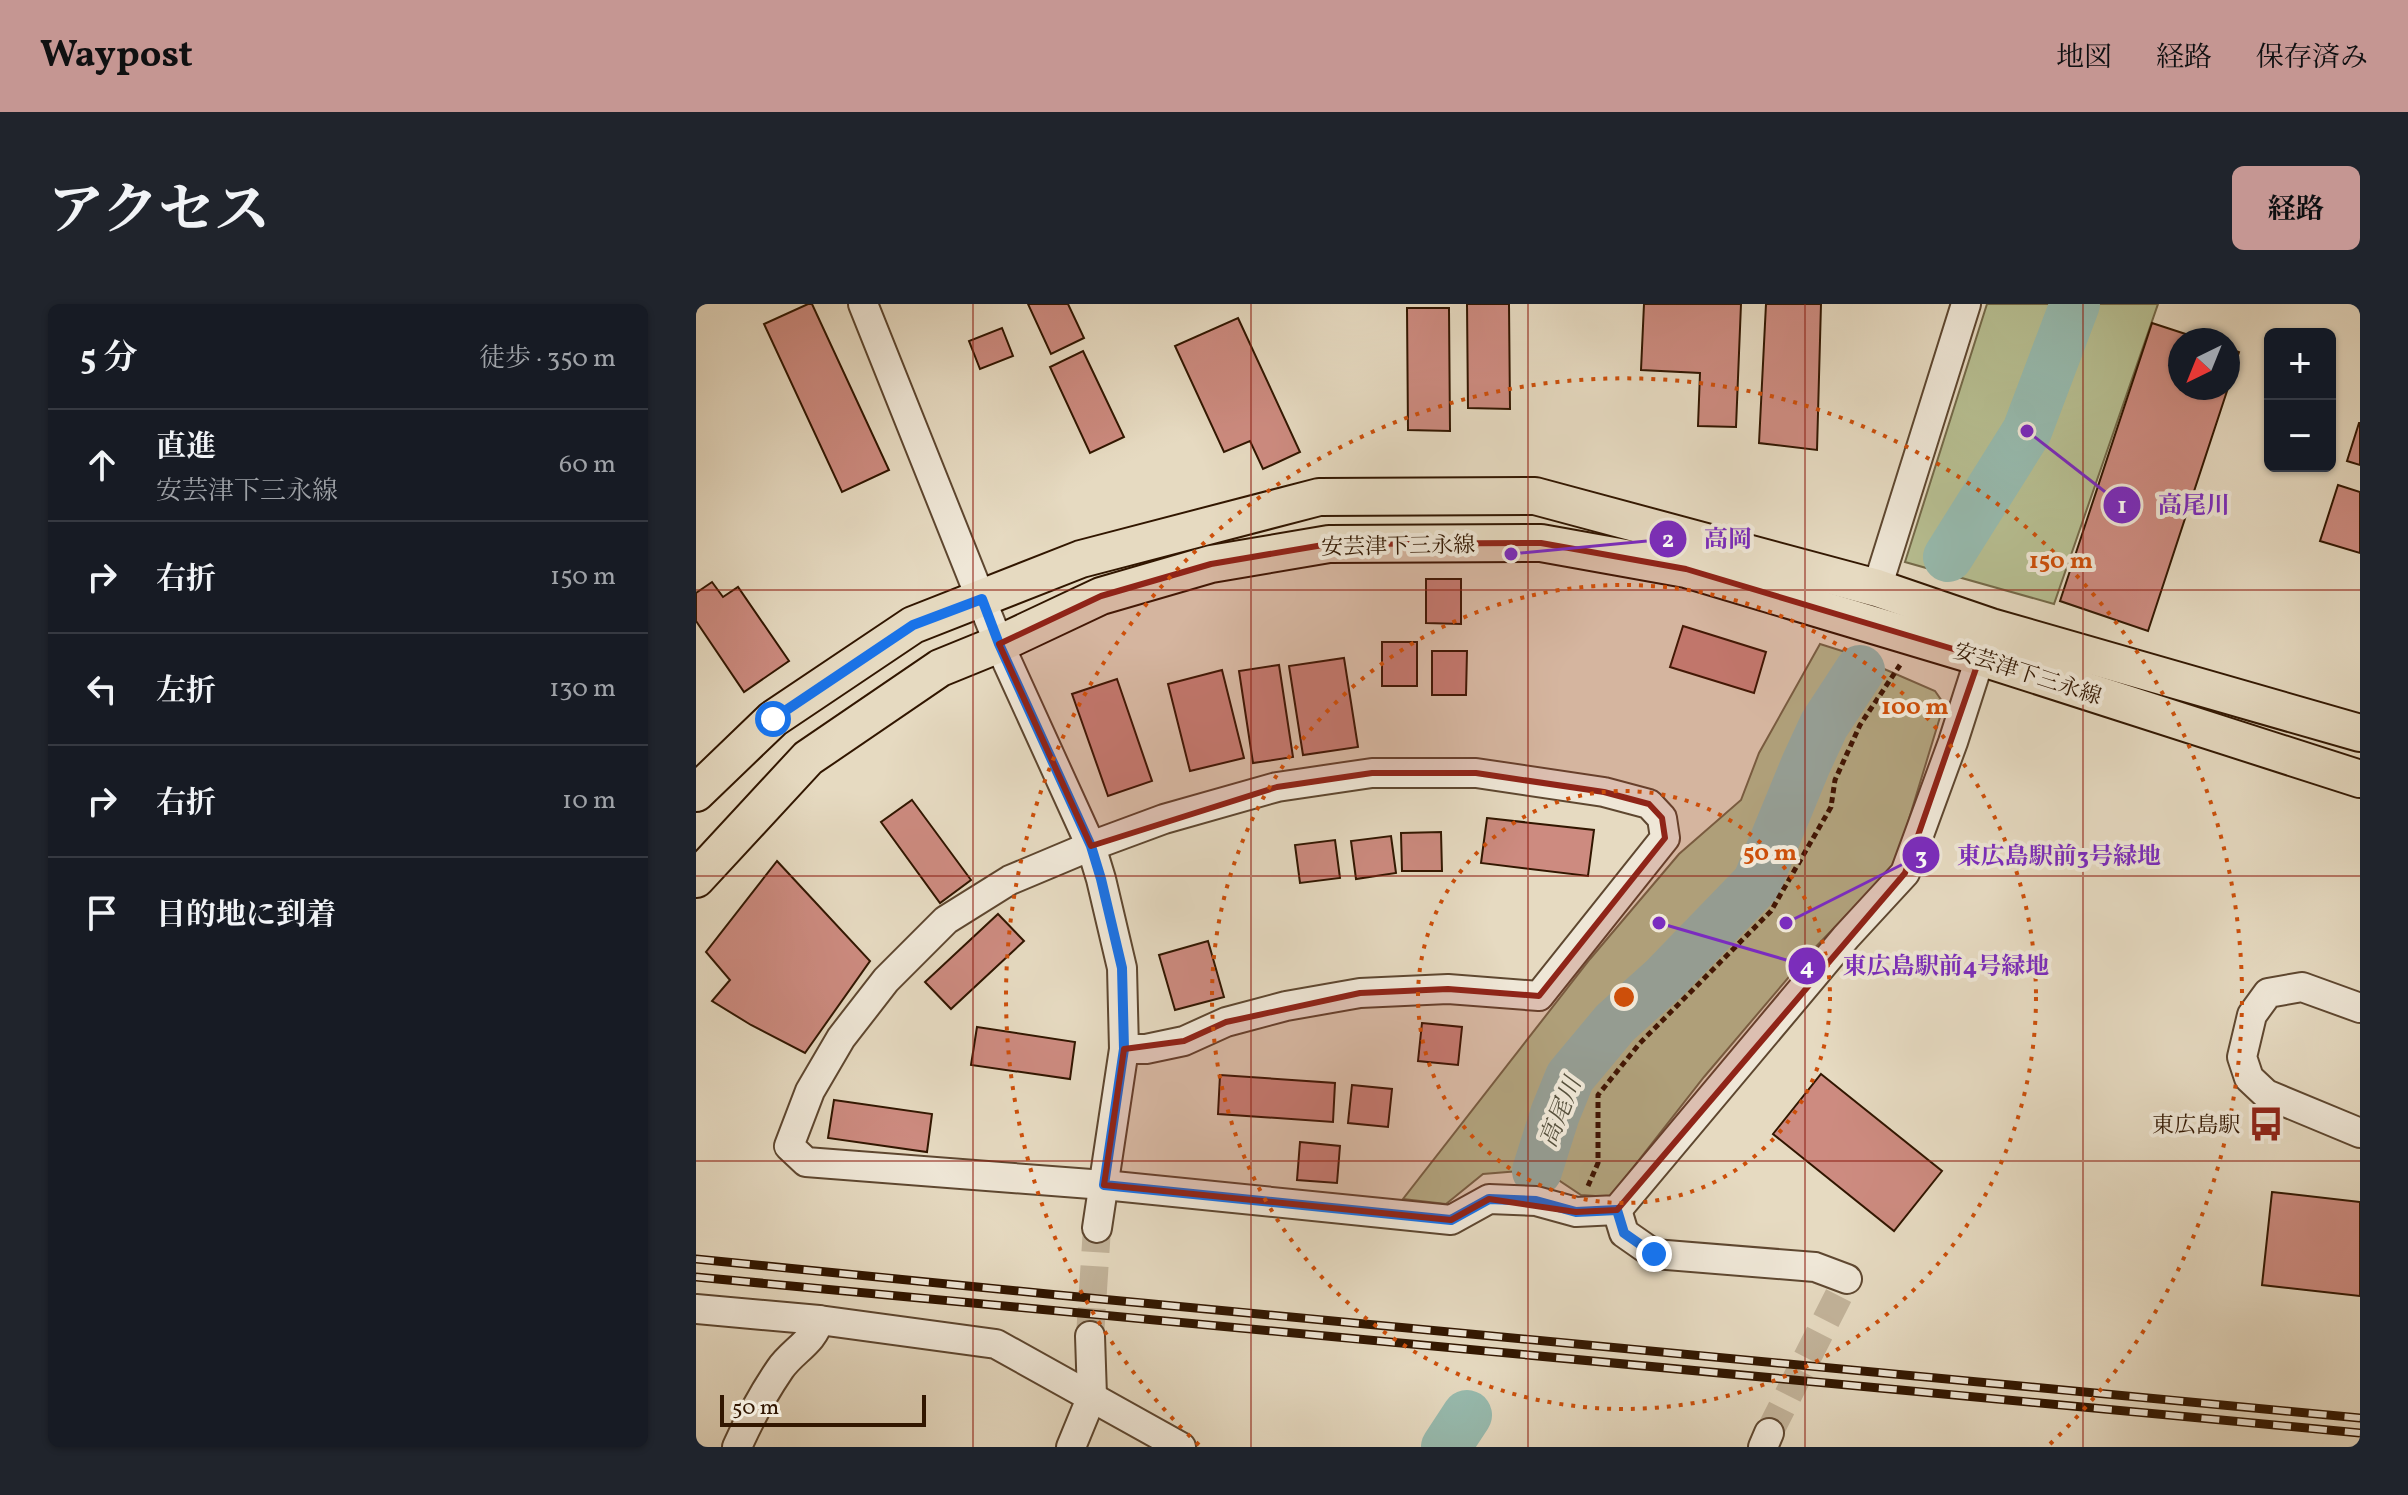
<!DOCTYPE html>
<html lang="ja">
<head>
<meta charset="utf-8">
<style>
  :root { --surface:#171b24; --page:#20242c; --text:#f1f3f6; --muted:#9ea1a6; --line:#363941; --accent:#c59692 }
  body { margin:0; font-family:Vollkorn,"Noto Serif JP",serif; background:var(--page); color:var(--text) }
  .controls { position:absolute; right:24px; top:24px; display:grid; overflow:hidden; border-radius:12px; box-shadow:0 2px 6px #0004 }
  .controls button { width:72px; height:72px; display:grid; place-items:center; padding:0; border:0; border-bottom:2px solid var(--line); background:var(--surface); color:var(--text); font:40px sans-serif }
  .compass { position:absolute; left:1472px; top:24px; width:72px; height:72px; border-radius:50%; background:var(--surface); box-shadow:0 2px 6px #0004; rotate:223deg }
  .scale { position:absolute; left:24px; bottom:20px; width:206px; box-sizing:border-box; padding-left:8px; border:4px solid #311600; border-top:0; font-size:22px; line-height:28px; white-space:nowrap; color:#311600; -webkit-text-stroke:6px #efe7d7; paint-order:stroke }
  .stop { position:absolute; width:24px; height:24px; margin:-18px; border:6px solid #1a73e8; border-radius:50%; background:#fff }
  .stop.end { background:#1a73e8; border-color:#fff; box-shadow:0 2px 8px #0008 }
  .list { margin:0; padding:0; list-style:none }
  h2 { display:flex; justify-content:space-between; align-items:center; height:104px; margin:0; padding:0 32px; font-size:34px }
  h2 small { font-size:26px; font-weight:400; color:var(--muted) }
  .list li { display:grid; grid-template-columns:52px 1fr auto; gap:24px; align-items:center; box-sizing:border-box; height:112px; padding:0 32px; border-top:2px solid var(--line) }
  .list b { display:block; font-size:30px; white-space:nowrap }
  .list p { margin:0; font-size:26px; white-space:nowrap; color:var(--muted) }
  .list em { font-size:26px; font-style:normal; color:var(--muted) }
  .icon { flex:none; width:44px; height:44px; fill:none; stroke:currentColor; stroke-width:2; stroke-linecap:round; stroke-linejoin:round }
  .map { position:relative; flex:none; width:1664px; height:1143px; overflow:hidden; border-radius:12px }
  header { display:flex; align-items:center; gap:48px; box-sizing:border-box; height:112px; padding:0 40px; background:var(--accent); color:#111 }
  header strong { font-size:38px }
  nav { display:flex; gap:44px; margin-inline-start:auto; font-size:28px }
  .intro { display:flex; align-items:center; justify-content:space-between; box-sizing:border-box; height:192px; padding:0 48px }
  h1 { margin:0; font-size:56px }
  .button { padding:20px 36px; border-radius:12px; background:var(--accent); color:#111; font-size:28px; font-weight:700 }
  main { display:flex; gap:48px; padding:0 48px }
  aside { flex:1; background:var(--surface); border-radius:12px; box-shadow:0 2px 6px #0004 }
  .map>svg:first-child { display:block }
</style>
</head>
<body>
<header>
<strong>Waypost</strong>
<nav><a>地図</a><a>経路</a><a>保存済み</a></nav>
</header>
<div class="intro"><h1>アクセス</h1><a class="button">経路</a></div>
<main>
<aside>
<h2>5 分<small>徒歩 · 350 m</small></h2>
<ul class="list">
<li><svg class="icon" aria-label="ahead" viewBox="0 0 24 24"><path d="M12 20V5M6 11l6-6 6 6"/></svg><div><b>直進</b><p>安芸津下三永線</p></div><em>60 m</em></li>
<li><svg class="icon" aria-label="right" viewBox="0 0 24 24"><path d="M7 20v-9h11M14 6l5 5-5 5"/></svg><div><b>右折</b></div><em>150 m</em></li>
<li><svg class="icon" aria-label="left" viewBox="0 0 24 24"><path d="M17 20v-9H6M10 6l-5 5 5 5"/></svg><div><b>左折</b></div><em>130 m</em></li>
<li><svg class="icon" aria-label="right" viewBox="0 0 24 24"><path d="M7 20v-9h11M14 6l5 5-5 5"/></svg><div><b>右折</b></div><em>10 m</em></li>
<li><svg class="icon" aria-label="arrive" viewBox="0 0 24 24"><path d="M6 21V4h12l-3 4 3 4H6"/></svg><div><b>目的地に到着</b></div></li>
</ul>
</aside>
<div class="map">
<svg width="1664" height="1143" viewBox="0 0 1664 1143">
  <rect width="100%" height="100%" fill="#e6dac1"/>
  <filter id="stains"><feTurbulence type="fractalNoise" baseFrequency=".0025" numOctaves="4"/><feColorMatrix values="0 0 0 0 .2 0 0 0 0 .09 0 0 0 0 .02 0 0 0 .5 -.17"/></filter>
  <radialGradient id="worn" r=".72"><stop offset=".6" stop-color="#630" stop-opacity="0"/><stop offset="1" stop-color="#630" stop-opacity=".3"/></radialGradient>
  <g fill="#b7bf92" stroke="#746a49" stroke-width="2">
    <path d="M1291,0H1462L1358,300L1209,258Z"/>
    <path d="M1124,340L1159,351L1115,416L1090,484L1055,558L1039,583L942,678L860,768L839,817L835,866L787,870L750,900L707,895L894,655L983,550L1045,496L1063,449Z"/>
    <path d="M1179,361L1239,387L1248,400L1199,561L1109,654L1008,773L914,893L885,891L852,869L878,793L930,728L1071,583L1100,523L1136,423Z"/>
  </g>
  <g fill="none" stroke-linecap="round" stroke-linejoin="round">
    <g stroke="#97bbaf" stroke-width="50">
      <path d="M1252,253L1331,127L1379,0"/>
      <path d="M841,867L859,810L874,773L919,719L969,674L1061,579L1110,460L1128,421L1164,366"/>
      <path d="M750,1143L771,1111"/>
    </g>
  </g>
  <g fill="#cd8b80" stroke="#311600" stroke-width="2">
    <path d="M112,0H116L193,166L146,188L68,20Z"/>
    <path d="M332,0H372L388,34L355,50Z"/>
    <path d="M771,0H813L814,105L772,104Z"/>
    <path d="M948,0H1045L1040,123L1002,122L1004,69L945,66Z"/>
    <path d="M1070,0H1125L1121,146L1063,139Z"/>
    <path d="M711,4H753L754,127L712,126Z"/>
    <path d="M542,14L604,148L567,165L554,137L528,148L479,42Z"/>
    <path d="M1456,19L1508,36H1484V84H1532L1452,327L1364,297Z"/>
    <path d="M306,24L317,52L284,65L273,37Z"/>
    <path d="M1532,44L1543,48L1532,83Z"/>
    <path d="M387,47L428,133L394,149L354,63Z"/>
    <path d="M1663,119H1664V161L1651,157Z"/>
    <path d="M1642,181L1664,188V249L1624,237Z"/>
    <path d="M730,275H765V320L730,319Z"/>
    <path d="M16,278L27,293L42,283L93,357L48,388L0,317V289Z"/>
    <path d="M987,322L1070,348L1058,389L974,363Z"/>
    <rect x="686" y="338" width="35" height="44"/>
    <path d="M736,347H771L770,391H736Z"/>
    <path d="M648,354L662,443L607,451L593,362Z"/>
    <path d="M583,361L597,453L557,459L543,367Z"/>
    <path d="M526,366L548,454L494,467L472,380Z"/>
    <path d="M421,375L456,477L412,492L376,390Z"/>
    <path d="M216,496L275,576L244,599L185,518Z"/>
    <path d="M791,514L898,526L892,572L785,559Z"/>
    <path d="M745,528L746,567H706L705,529Z"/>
    <path d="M695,532L700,569L660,575L655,537Z"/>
    <path d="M639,536L644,574L604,579L599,541Z"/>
    <path d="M81,557L174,657L109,749L55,721L16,697L34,676L10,648Z"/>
    <path d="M302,610L328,637L255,705L229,678Z"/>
    <path d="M512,637L528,693L479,706L463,651Z"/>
    <path d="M726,719L766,723L762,761L722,757Z"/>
    <path d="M281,723L379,738L374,775L275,761Z"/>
    <path d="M1125,770L1246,867L1198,927L1077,830Z"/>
    <path d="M524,771L639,779L637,818L522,810Z"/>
    <path d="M656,781L696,785L692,823L652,819Z"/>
    <path d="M138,796L236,810L231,848L132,834Z"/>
    <path d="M604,838L644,842L641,879L601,876Z"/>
    <path d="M1576,888L1664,898V992L1566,981Z"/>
  </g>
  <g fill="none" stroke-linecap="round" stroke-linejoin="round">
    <g stroke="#c2b39a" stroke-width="28" stroke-dasharray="28 14" stroke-linecap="butt">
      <path d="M394,1032L401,924"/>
      <path d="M1073,1129L1151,975"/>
    </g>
    <g stroke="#5e4730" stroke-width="32">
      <g id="minor">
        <path d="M167,0L303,340L395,542L405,575L426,664L428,745L401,924"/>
        <path d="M1181,284L1270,0"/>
        <path d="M1664,704L1606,683L1572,689L1556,711L1546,753L1553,774L1570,790L1664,829"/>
        <path d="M428,745H450L488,737L530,718L590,702L664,689L752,685L843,692L969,534L966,514L953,500L908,488L780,469H676L581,483L468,515L395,542L314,576L250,616L190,676L145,734L114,787L93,842L110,858L408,881L755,916L793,895L840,897L880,908L921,906L1150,633L1209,569L1257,438L1290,335"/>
        <path d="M921,906L928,929L958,950L1119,963L1151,975"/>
        <path d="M0,1005L123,1016L300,1040L485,1143"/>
        <path d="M41,1143C53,1116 67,1090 84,1065C96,1047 118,1038 123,1016"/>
        <path d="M375,1143L396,1092L394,1032"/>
        <path d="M1067,1143L1073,1129"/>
      </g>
    </g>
    <g stroke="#311600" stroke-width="40">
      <g id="major">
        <path d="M0,489L77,415L217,321L385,255L623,193L839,192L1181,284L1295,323L1664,429"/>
        <path d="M0,575L112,454L244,364L303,340L405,292L515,260L633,240L845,239L990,265L1284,353L1664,475"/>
      </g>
    </g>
    <path stroke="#311600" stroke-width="5" stroke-dasharray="6 4" stroke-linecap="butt" d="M892,882L902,859V791L944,739L1075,607L1135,503L1139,476L1164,421L1204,361"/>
    <use href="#minor" stroke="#efe7d7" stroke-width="28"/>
    <use href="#major" stroke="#e6dac1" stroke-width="36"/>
    <g stroke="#311600" stroke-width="9">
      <g id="rail">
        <path d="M0,955L362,991L1664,1114"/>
        <path d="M0,973L1664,1129"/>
      </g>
    </g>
    <use href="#rail" stroke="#efe7d7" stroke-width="6" stroke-dasharray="18" stroke-linecap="butt"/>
  </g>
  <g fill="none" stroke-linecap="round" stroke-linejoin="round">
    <path stroke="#1a73e8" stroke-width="10" d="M77,415L217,321L286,295L303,340L395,542L405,575L426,664L428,745L408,881L755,916L793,895L840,897L880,908L921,906L928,929L958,950"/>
  </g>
  <path fill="#8f2418" fill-opacity="0.2" stroke="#8f2418" stroke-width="6" stroke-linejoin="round" d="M845,239L990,265L1284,353L1209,569L921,906L880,908L793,895L755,916L408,881L428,745L488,737L530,718L664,689L752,685L843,692L969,534L966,514L953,500L908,488L780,469H676L581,483L395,542L303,340L405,292L515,260L633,240Z"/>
  <path fill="none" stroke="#8f2418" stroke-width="2" stroke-opacity="0.55" d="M277,0V1143M555,0V1143M832,0V1143M1109,0V1143M1387,0V1143M0,286H1664M0,572H1664M0,857H1664"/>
  <g fill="none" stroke="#cd4f0a" stroke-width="4" stroke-dasharray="4 8">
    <circle cx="928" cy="693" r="206"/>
    <circle cx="928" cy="693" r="412"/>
    <path d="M503 1141A618 618 0 1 1 1353 1141"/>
  </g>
  <defs>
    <g id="bus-bare" transform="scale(2.76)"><path d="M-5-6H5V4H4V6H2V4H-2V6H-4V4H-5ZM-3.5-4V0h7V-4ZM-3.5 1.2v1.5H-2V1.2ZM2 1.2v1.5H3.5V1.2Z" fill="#8f2418" stroke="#efe7d7" stroke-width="2.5" paint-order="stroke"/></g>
  </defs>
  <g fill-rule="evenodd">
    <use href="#bus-bare" x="1570" y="820"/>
  </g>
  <g text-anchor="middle" stroke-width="8" stroke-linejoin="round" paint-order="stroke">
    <g font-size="22" fill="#311600" stroke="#efe7d7">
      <text transform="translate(702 241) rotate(-1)" y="8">安芸津下三永線</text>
      <text transform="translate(1332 369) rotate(18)" y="8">安芸津下三永線</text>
    </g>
    <g font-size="22" fill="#311600" stroke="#efe7d7" text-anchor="end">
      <text x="1544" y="828">東広島駅</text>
    </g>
    <g font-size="24" font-style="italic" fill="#55503d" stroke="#efe7d7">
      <text transform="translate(864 808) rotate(-68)" y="8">高尾川</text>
    </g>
  </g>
  <circle cx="928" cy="693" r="12" fill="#cd4f0a" stroke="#efe7d7" stroke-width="4"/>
  <g font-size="24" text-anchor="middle" font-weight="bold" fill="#cd4f0a" stroke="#efe7d7" stroke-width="8" stroke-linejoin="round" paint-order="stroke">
    <text x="1365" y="264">150 m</text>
    <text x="1219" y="410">100 m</text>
    <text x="1074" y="556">50 m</text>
  </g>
  <path fill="none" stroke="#7b2cbf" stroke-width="3" d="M1331 127L1426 201M815 250L972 235M1090 619L1225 551M963 619L1111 662"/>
  <g fill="#7b2cbf" stroke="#efe7d7" stroke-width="3">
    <circle cx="1331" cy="127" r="8"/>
    <circle cx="815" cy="250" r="8"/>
    <circle cx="1090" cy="619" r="8"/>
    <circle cx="963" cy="619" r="8"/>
    <circle cx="1426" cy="201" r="20"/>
    <circle cx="972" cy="235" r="20"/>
    <circle cx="1225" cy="551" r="20"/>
    <circle cx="1111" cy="662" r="20"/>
  </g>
  <g font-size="24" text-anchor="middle" font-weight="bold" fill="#fff">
    <text x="1426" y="209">1</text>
    <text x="972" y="243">2</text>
    <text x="1225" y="560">3</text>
    <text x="1111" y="670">4</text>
  </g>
  <g font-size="24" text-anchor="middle" font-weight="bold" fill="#7b2cbf" stroke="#efe7d7" stroke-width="8" stroke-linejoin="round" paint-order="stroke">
    <text x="1498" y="209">高尾川</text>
    <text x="1032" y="243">高岡</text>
    <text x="1363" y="560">東広島駅前3号緑地</text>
    <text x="1250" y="670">東広島駅前4号緑地</text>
  </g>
  <rect width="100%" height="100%" filter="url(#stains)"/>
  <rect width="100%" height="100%" fill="url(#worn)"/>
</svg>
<div class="controls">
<button>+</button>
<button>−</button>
</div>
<svg class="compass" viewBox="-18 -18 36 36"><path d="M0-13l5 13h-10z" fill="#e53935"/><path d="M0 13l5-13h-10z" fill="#9ea1a6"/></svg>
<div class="scale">50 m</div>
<div class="stop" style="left:77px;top:415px"></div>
<div class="stop end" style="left:958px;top:950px"></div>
</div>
</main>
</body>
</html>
